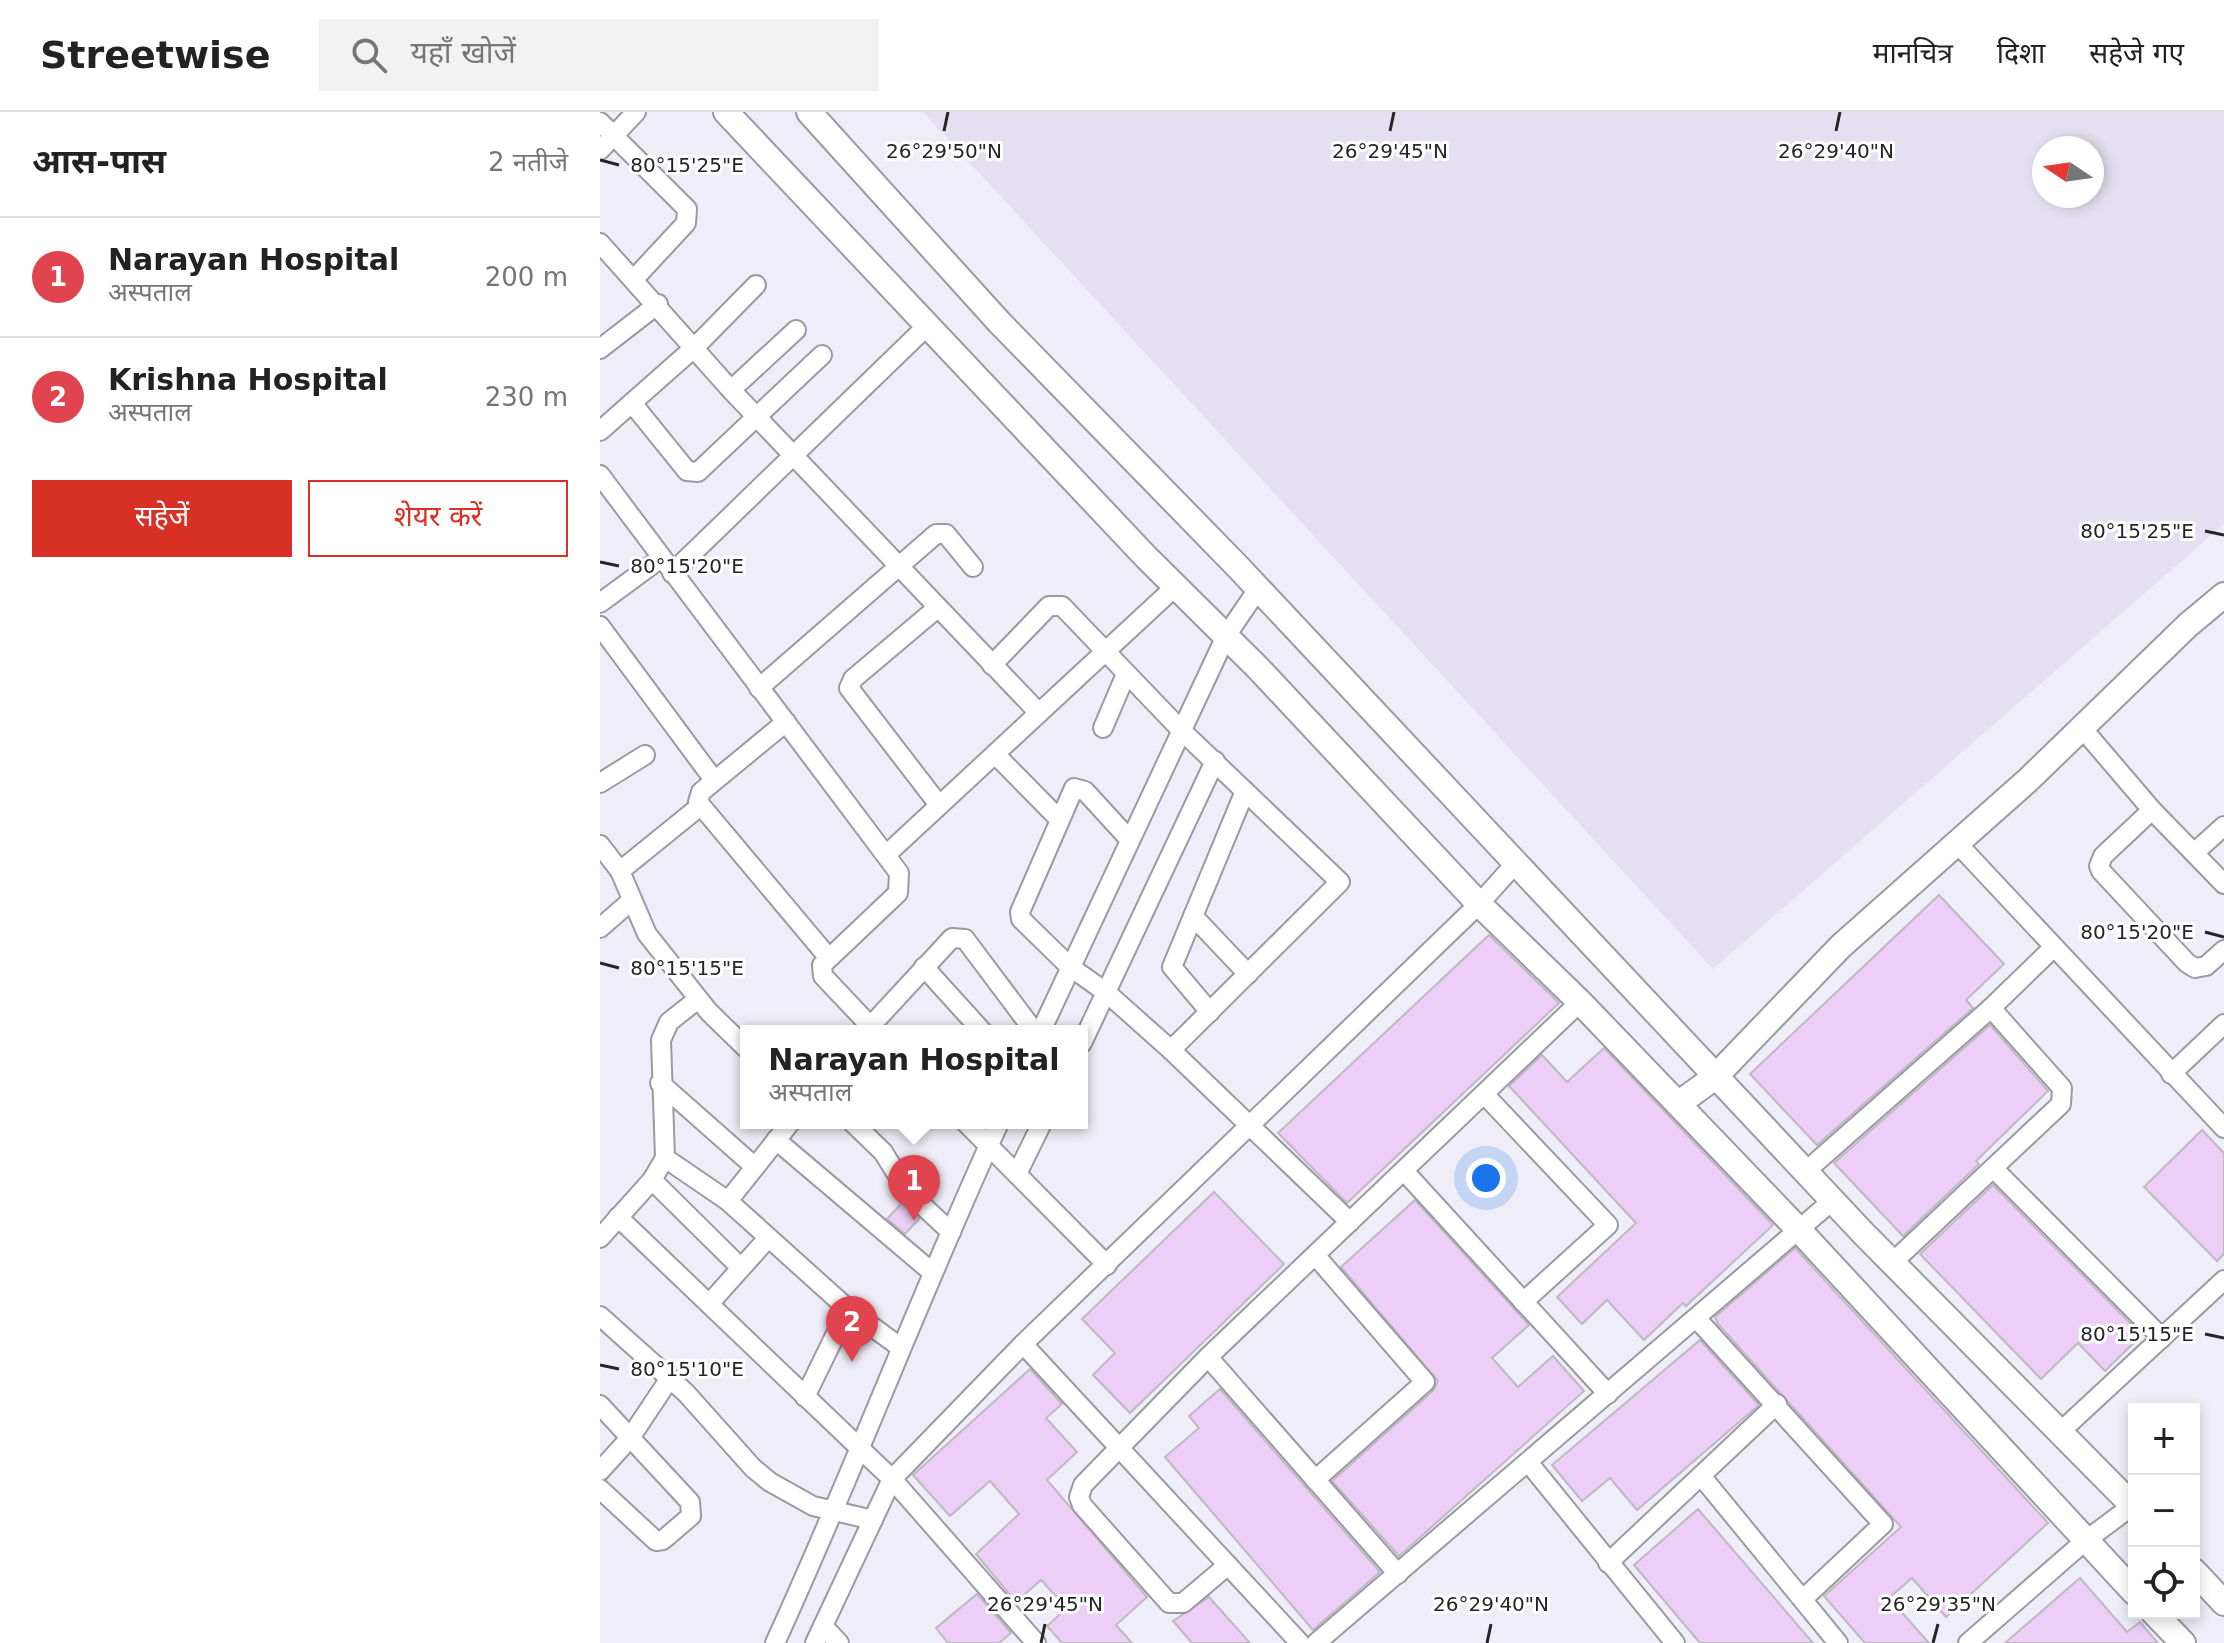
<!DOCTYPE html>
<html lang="hi">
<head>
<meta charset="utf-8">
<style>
  :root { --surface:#fff; --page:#f2f2f2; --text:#222; --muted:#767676; --line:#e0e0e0; --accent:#d93025 }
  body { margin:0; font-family:"DejaVu Sans","Noto Sans Devanagari",sans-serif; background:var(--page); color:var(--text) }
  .controls { position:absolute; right:24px; bottom:24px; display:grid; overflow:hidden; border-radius:0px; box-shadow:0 4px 12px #0003 }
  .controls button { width:72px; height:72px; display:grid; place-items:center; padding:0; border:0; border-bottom:2px solid var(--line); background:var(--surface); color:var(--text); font:40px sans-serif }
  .compass { position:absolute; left:1432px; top:24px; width:72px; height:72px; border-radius:50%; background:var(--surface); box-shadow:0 4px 12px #0003; rotate:283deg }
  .you { position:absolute; left:886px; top:1066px; width:28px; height:28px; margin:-20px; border:6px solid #fff; border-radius:50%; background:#1a73e8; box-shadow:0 0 0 12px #1a73e833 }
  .badge { display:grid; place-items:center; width:52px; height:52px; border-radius:50%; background:var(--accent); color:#fff; font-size:26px; font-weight:700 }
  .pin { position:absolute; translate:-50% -66px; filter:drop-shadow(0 2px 4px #0008) }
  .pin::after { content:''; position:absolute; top:42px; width:28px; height:24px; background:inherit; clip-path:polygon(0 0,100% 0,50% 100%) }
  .popup { position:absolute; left:140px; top:913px; width:348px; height:104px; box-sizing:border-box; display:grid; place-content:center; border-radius:0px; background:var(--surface); filter:drop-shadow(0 2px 6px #0005); font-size:26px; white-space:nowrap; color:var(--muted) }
  .popup b { font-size:30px; color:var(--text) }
  .popup::after { content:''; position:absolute; left:50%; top:100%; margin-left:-16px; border:16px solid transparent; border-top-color:var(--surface) }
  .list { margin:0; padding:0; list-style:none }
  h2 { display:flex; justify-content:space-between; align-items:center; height:104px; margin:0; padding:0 32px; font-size:34px }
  h2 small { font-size:26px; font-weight:400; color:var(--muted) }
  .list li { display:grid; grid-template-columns:52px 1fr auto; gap:24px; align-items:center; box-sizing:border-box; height:120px; padding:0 32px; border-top:2px solid var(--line) }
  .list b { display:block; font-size:30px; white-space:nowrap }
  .list p { margin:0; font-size:26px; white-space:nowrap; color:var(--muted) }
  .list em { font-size:26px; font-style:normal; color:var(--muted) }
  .actions { display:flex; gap:16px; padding:24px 32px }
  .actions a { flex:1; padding:18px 0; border:2px solid var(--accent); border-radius:0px; text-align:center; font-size:28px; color:var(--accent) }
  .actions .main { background:var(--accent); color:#fff }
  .icon { flex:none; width:44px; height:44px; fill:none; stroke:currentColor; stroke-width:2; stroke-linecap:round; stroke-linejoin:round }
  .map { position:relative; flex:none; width:1624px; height:1531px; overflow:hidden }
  header { display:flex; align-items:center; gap:48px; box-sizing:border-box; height:112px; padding:0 40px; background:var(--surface); border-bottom:2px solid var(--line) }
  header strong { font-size:38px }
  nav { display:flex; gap:44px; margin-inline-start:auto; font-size:28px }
  .search { width:560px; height:72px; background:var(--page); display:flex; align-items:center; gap:20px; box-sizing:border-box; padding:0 28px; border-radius:0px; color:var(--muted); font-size:30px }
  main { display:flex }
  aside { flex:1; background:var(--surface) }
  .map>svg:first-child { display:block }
</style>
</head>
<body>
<header>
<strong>Streetwise</strong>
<div class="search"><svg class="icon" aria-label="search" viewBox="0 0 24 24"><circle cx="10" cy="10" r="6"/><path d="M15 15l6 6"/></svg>यहाँ खोजें</div>
<nav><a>मानचित्र</a><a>दिशा</a><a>सहेजे गए</a></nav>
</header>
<main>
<aside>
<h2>आस-पास<small>2 नतीजे</small></h2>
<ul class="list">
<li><span class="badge" style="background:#e0444e">1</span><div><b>Narayan Hospital</b><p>अस्पताल</p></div><em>200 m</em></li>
<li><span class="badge" style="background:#e0444e">2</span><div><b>Krishna Hospital</b><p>अस्पताल</p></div><em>230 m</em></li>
</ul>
<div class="actions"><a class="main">सहेजें</a><a>शेयर करें</a></div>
</aside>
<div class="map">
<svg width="1624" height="1531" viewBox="0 0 1624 1531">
  <rect width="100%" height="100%" fill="#efedf7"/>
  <path fill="#e4e0f1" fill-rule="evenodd" d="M323,0H1624V412L1113,857ZM1444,36H1492V84H1444Z"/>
  <g fill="#eccef7" stroke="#bfb9c1" stroke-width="2">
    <path d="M1339,783L1404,852L1366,888L1373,896L1217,1033L1150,962Z"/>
    <path d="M889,823L959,891L747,1091L678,1021Z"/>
    <path d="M1390,913L1448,979L1376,1049L1379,1052L1303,1124L1234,1051Z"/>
    <path d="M1004,936L1173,1113L1086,1194L1083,1191L1044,1228L1007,1188L982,1212L957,1185L1036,1111L909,974L942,943L967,970Z"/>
    <path d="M1602,1018L1624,1041V1142L1617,1149L1544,1075Z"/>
    <path d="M1393,1073L1542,1223L1505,1259L1478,1231L1441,1267L1320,1142Z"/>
    <path d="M614,1080L684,1152L530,1301L493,1263L515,1241L482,1207Z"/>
    <path d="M815,1088L929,1213L892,1246L918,1275L953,1244L984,1279L799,1444L732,1369L833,1279L838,1269L741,1155Z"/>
    <path d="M302,1091L319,1107L305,1122L287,1107Z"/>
    <path d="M1195,1136L1448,1411L1346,1505L1312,1466L1289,1486L1329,1531H1265L1224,1484L1301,1415L1118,1212L1115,1205Z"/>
    <path d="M1100,1228L1159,1293L1037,1398L1010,1366L982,1389L952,1353Z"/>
    <path d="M430,1257L462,1292L446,1306L477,1340L447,1368L547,1485L516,1513L532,1531H462L447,1514L467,1496L441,1468L416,1490L376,1442L419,1402L390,1369L350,1404L313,1363Z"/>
    <path d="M620,1277L780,1460L713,1518L565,1345L599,1316L589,1304Z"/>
    <path d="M1098,1397L1213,1531H1100L1034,1453Z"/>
    <path d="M1480,1466L1527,1520L1540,1510L1558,1531H1405Z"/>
    <path d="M377,1482L411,1521L399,1531H348L336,1516Z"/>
    <path d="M609,1485L650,1531H592L573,1509Z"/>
  </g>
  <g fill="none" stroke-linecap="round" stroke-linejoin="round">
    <g stroke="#9b99a2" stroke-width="22">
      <g id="street">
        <path d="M0,10L87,97L86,111L35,166"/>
        <path d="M0,38L36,0"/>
        <path d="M0,131L131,278L439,601"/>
        <path d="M0,237L58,192"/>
        <path d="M131,278L196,218"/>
        <path d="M32,291L87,359L98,360L222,243"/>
        <path d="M0,319L95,235L156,173"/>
        <path d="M0,363L299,761L298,781L222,853L223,864L275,919"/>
        <path d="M72,461L329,212"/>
        <path d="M0,491L61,446"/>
        <path d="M336,497L253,567L249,576L339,693"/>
        <path d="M0,514L114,668"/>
        <path d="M392,553L449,494H462L581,618L740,770L571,938L507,881L469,854L421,807L420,800L474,676L485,679L529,727"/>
        <path d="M159,576L336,422H346L373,455"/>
        <path d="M186,610L101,680L98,690L228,845"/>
        <path d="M503,616L526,562"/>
        <path d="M1482,616L1552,698L1624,772"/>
        <path d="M395,642L459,707"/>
        <path d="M0,671L45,643"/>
        <path d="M1552,698L1503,744L1499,754L1501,759L1587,851L1595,856L1606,854L1624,838"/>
        <path d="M1356,730L1624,1016"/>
        <path d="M0,733L20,759L47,822L109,900L146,936"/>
        <path d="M1594,741L1624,714"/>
        <path d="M287,742L576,474"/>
        <path d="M20,759L99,695"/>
        <path d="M593,804L648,862"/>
        <path d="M0,816L31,789"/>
        <path d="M324,855L382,919"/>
        <path d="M610,900L572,855L645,679"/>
        <path d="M266,919L352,826L365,827L434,919"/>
        <path d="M441,919L626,524L658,477"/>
        <path d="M482,931L615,649"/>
        <path d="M571,938L750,1110"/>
        <path d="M1571,962L1624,912"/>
        <path d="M60,971L155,1055"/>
        <path d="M884,982L1008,1113L923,1190"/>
        <path d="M253,1011L283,1040L308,1080L351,1120"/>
        <path d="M366,1011L507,1153"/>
        <path d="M176,1028L333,1161"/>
        <path d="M65,1046L61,928L69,910L98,887"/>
        <path d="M1394,1057L1562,1226"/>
        <path d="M804,1059L1008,1282"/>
        <path d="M1205,1060L1391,896L1454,835"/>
        <path d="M417,1062L442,1011"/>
        <path d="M52,1068L141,1156"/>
        <path d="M128,1089L190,1011"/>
        <path d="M18,1105L292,1367L436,1531"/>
        <path d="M0,1126L52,1068L65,1046L128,1089L248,1197L300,1235"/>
        <path d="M715,1143L825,1270L715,1368"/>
        <path d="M1292,1151L1461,992L1462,976L1391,896"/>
        <path d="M109,1192L168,1126"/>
        <path d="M0,1204L86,1281L153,1356L170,1370L213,1394L273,1408"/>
        <path d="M1097,1207L1283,1412L1203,1487"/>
        <path d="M423,1232L700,1531"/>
        <path d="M608,1245L798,1462"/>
        <path d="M205,1285L248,1197"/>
        <path d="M0,1293L90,1390L91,1404L63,1428L56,1429L0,1377"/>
        <path d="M1460,1320L1624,1168"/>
        <path d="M928,1350L1075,1531"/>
        <path d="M0,1359L30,1326L70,1266"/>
        <path d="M1102,1365L1238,1531"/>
        <path d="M1008,1451L1177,1292"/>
        <path d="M628,1453L583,1491H569L482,1393L479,1385L483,1373L608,1245L980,890"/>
        <path d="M223,1514L239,1531"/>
        <path d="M175,1531C254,1359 320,1183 399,1011"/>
        <path d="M215,1531L292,1367L423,1232L879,792L915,752"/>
        <path d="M716,1531L1232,1089"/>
        <path d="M1368,1531L1485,1429L1532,1394"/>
      </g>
    </g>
    <g stroke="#9b99a2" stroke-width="28">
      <g id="secondary">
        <path d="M126,0L546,445L658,556L879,792L980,890L1200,1119L1534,1480"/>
        <path d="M209,0L399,210L639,456L1263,1121L1534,1395"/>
        <path d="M1078,992L1115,965L1241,834L1427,669L1588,513L1624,483"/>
        <path d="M1594,1459L1624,1491"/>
        <path d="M1554,1501L1583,1531"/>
      </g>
    </g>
    <use href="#street" stroke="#fff" stroke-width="18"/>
    <use href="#secondary" stroke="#fff" stroke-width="24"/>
  </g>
  <path fill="none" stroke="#252528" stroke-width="3" d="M344,19L348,0M790,19L794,0M1236,19L1240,0M0,48L19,53M1605,419L1624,423M0,450L19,454M1605,820L1624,825M0,851L19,856M1605,1222L1624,1226M0,1253L19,1257M441,1531L445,1512M887,1531L891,1512M1333,1531L1338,1512"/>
  <g font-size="20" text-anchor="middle" fill="#252528" stroke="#fff" stroke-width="6" stroke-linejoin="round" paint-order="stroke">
    <text x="344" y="46">26°29'50"N</text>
    <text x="790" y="46">26°29'45"N</text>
    <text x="1236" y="46">26°29'40"N</text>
    <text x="87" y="60">80°15'25"E</text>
    <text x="1537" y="426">80°15'25"E</text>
    <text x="87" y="461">80°15'20"E</text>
    <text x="1537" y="827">80°15'20"E</text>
    <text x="87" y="863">80°15'15"E</text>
    <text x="1537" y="1229">80°15'15"E</text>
    <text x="87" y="1264">80°15'10"E</text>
    <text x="445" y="1499">26°29'45"N</text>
    <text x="891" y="1499">26°29'40"N</text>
    <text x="1338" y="1499">26°29'35"N</text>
  </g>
</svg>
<div class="controls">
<button>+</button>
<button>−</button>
<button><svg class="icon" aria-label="locate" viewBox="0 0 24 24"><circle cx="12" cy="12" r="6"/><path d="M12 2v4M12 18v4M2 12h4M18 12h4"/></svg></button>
</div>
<svg class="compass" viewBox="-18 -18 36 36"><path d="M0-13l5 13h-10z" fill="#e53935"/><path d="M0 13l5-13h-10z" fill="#767676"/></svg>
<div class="you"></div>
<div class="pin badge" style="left:314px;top:1109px;background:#e0444e">1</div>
<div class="popup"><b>Narayan Hospital</b>अस्पताल</div>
<div class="pin badge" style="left:252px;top:1250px;background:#e0444e">2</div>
</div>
</main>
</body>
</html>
